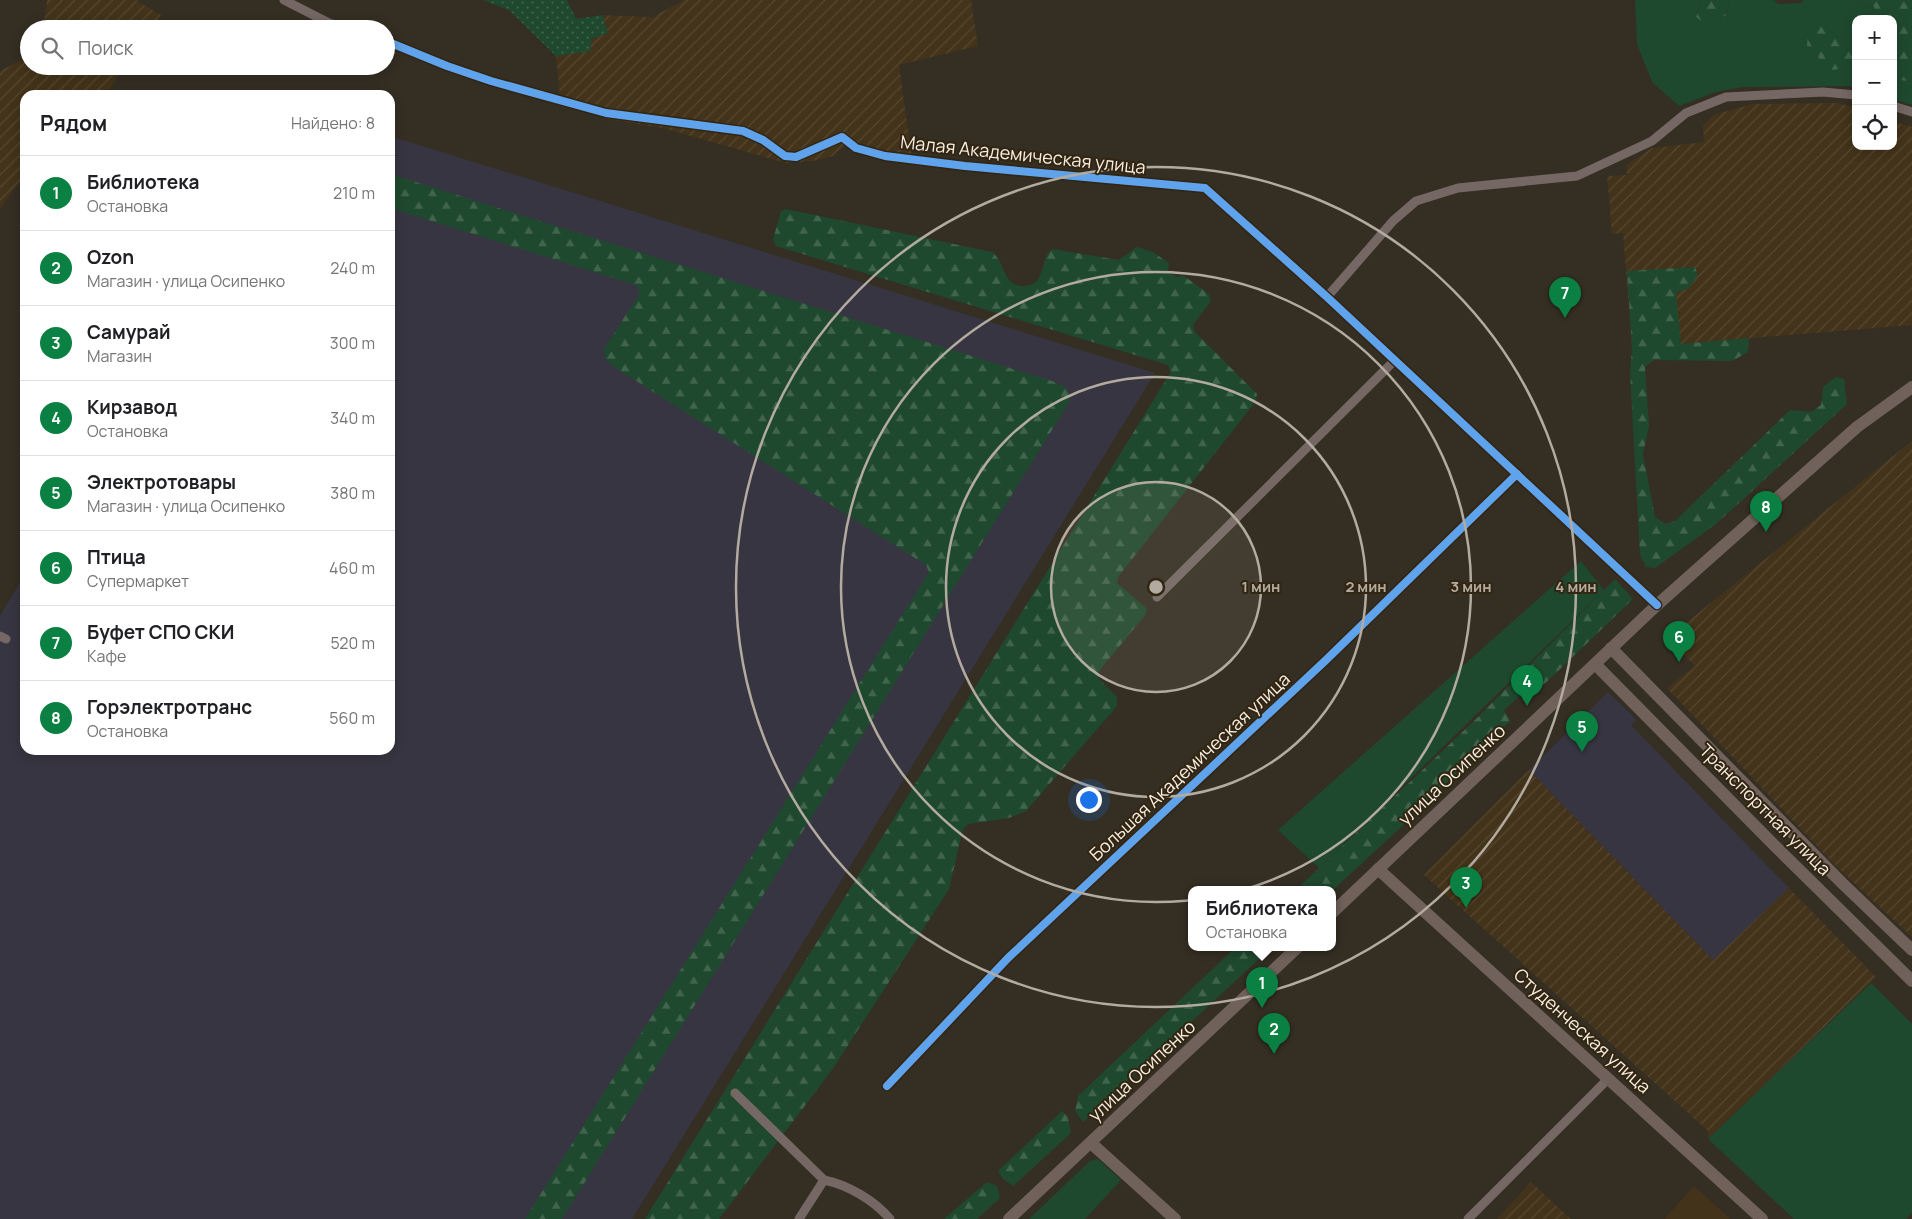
<!DOCTYPE html>
<html lang="ru">
<head>
<meta charset="utf-8">
<style>
  :root { --surface:#fff; --page:#f6f6f6; --text:#202124; --muted:#757577; --line:#e0e0e0; --accent:#0b8043 }
  body { margin:0; font-family:Manrope,sans-serif; background:var(--page); color:var(--text) }
  .controls { position:absolute; right:15px; top:15px; display:grid; overflow:hidden; border-radius:10px; box-shadow:0 2px 12px #0003 }
  .controls button { width:45px; height:45px; display:grid; place-items:center; padding:0; border:0; border-bottom:1px solid var(--line); background:var(--surface); color:var(--text); font:25px sans-serif }
  .you { position:absolute; left:1088px; top:799px; width:18px; height:18px; margin:-12px; border:4px solid #fff; border-radius:50%; background:#1a73e8; box-shadow:0 0 0 8px #1a73e833 }
  .badge { display:grid; place-items:center; width:32px; height:32px; border-radius:50%; background:var(--accent); color:#fff; font-size:16px; font-weight:700 }
  .pin { position:absolute; translate:-50% -41px; filter:drop-shadow(0 1px 2px #0008) }
  .pin::after { content:''; position:absolute; top:26px; width:18px; height:15px; background:inherit; clip-path:polygon(0 0,100% 0,50% 100%) }
  .popup { position:absolute; left:1188px; top:886px; width:148px; height:65px; box-sizing:border-box; display:grid; place-content:center; border-radius:10px; background:var(--surface); filter:drop-shadow(0 1px 4px #0005); font-size:16px; white-space:nowrap; color:var(--muted) }
  .popup b { font-size:19px; color:var(--text) }
  .popup::after { content:''; position:absolute; left:50%; top:100%; margin-left:-10px; border:10px solid transparent; border-top-color:var(--surface) }
  .list { margin:0; padding:0; list-style:none }
  h2 { display:flex; justify-content:space-between; align-items:center; height:65px; margin:0; padding:0 20px; font-size:21px }
  h2 small { font-size:16px; font-weight:400; color:var(--muted) }
  .list li { display:grid; grid-template-columns:32px 1fr auto; gap:15px; align-items:center; box-sizing:border-box; height:75px; padding:0 20px; border-top:1px solid var(--line) }
  .list b { display:block; font-size:19px; white-space:nowrap }
  .list p { margin:0; font-size:16px; white-space:nowrap; color:var(--muted) }
  .list em { font-size:16px; font-style:normal; color:var(--muted) }
  .icon { flex:none; width:28px; height:28px; fill:none; stroke:currentColor; stroke-width:2; stroke-linecap:round; stroke-linejoin:round }
  .map { position:relative; flex:none; width:1912px; height:1219px; overflow:hidden }
  .search { position:absolute; background:var(--surface); box-shadow:0 2px 12px #0003; left:20px; top:20px; width:375px; height:55px; display:flex; align-items:center; gap:12px; box-sizing:border-box; padding:0 18px; border-radius:28px; color:var(--muted); font-size:19px }
  .panel { position:absolute; background:var(--surface); box-shadow:0 2px 12px #0003; left:20px; top:90px; width:375px; height:665px; border-radius:15px }
  .map>svg:first-child { display:block }
</style>
</head>
<body>
<div class="map">
<svg width="1912" height="1219" viewBox="0 0 1912 1219">
  <defs>
    <pattern id="industrial-furrows" width="10" height="10" patternUnits="userSpaceOnUse" patternTransform="scale(1.25)"><rect width="10" height="10" fill="#43331a"/><path d="M-1 1l2-2M0 10L10 0M9 11l2-2" fill="none" stroke="#564730"/></pattern>
    <pattern id="forest-firs" width="22" height="20" patternUnits="userSpaceOnUse" patternTransform="scale(1.25)"><rect width="22" height="20" fill="#1f492e"/><path d="M5 1l3.5 6h-7zM16 11l3.5 6h-7z" fill="#40644c"/></pattern>
    <pattern id="garden-dots" width="8" height="8" patternUnits="userSpaceOnUse" patternTransform="scale(1.25)"><rect width="8" height="8" fill="#1f492e"/><path d="M2 2h.1M6 6h.1" fill="none" stroke="#40644c" stroke-width="1.8" stroke-linecap="round"/></pattern>
  </defs>
  <rect width="100%" height="100%" fill="#342e23"/>
  <g fill="#383542">
    <path d="M390,136L1155,373L632,1219H0V615L25,575V750H390Z"/>
    <path d="M1608,692L1637,720L1631,725L1789,888L1713,960L1529,770Z"/>
  </g>
  <g fill="url(#industrial-furrows)">
    <path d="M47,0H136L161,15L151,29H43Z"/>
    <path d="M684,0H971L978,46L899,65L912,159L848,142L833,156L813,161L786,163L663,128L607,119L574,109L561,107L556,56L591,51V39L608,33L602,15L652,17Z"/>
    <path d="M29,56V66H125L106,95H25V174L0,209V71Z"/>
    <path d="M1839,103L1856,108V146H1893V121L1912,127V325L1632,348L1623,233L1612,234L1607,176L1627,175L1626,165L1652,148L1704,142L1703,125L1713,115L1752,104Z"/>
    <path d="M1912,441V937L1837,867L1667,688L1695,666L1667,638Z"/>
    <path d="M1529,770L1713,960L1789,888L1876,977L1708,1139V1131L1424,875Z"/>
    <path d="M1531,1182L1571,1219H1497Z"/>
  </g>
  <path fill="#43331a" d="M1694,1186L1725,1214L1730,1219H1664Z"/>
  <g fill="#1f492e">
    <path d="M1635,0H1701L1696,17L1727,15L1729,0H1774L1778,4L1802,3L1803,0H1850L1851,2L1874,7L1882,19H1856V88L1851,86L1743,87L1716,92L1679,106L1652,82L1637,44Z"/>
    <path d="M1893,70L1900,80L1912,82V105L1893,99Z"/>
    <path d="M1581,561L1604,590L1319,868L1278,830Z"/>
    <path d="M1871,983L1912,1024V1213L1906,1219H1794L1708,1139Z"/>
    <path d="M1098,1159L1121,1180L1085,1219H1029L1090,1161Z"/>
  </g>
  <g fill="url(#forest-firs)">
    <path d="M1701,0H1729L1727,15L1706,24L1696,17Z"/>
    <path d="M1850,0H1912V82L1900,80L1893,70V19H1882L1874,7L1851,2Z"/>
    <path d="M1825,22L1837,27L1852,47V66L1833,70L1807,48L1808,28Z"/>
    <path d="M390,174L1058,383C1066,388 1070,390 1070,401L562,1219H525L929,572L926,565L611,365L605,358L604,349L640,293L636,285L390,208Z"/>
    <path d="M786,209L992,252C1003,261 1002,272 1010,281C1014,285 1019,286 1024,286C1047,286 1039,258 1052,249L1119,260L1137,247L1153,252L1169,263L1168,271L1177,277L1184,276L1209,294L1211,301L1193,325L1195,332L1257,394L1256,401L1118,577L1117,583L1146,608V614L1099,671L1098,678L1117,697V706L1026,811L1009,818L968,824L963,829L949,889L832,1070L719,1219H645L1171,372L1168,365L776,246L773,240L781,211Z"/>
    <path d="M1695,267L1698,275L1688,289L1676,292L1681,344L1749,338L1748,352L1732,361L1654,360L1645,367L1649,426L1643,454L1655,517L1666,524L1676,520L1790,410L1811,412L1821,405L1823,387L1836,377L1844,379L1847,404L1716,524L1655,568L1646,567L1640,555L1630,373L1632,348L1627,271Z"/>
    <path d="M1615,579L1633,599L1533,695L1524,692L1504,710L1510,721L1399,829L1332,891V889H1297L1474,721Z"/>
    <path d="M1236,947H1272L1083,1122L1075,1111L1078,1096Z"/>
    <path d="M1062,1111L1068,1117L1071,1133L1013,1186L1003,1179L998,1171Z"/>
    <path d="M987,1182L997,1186L1000,1198L977,1219H944Z"/>
  </g>
  <path fill="url(#garden-dots)" d="M483,0H567L576,19L602,15L608,33L591,39V51L556,56L509,10Z"/>
  <g fill="none" stroke-linecap="round" stroke-linejoin="round">
    <g stroke="#756864" stroke-width="9">
      <path d="M284,0L329,23L351,29"/>
      <path d="M386,41L447,66L491,81L606,113L743,131L763,140L785,156L796,157L842,137L856,148L885,156L965,166L1205,188L1327,297L1657,605"/>
      <path d="M1893,106L1912,112"/>
      <path d="M1327,297L1393,221L1416,201L1458,188L1577,176L1652,141L1686,113L1726,97L1823,92L1856,95"/>
      <path d="M1157,597L1395,360"/>
      <path d="M0,636L6,639"/>
      <path d="M887,1086L1008,958L1326,660L1517,474"/>
      <path d="M735,1093L824,1180"/>
      <path d="M799,1219L824,1180C848,1185 874,1200 890,1219"/>
      <path d="M1468,1219L1608,1079"/>
    </g>
    <g stroke="#70615a" stroke-width="12">
      <path d="M1611,648L1842,883L1912,950"/>
      <path d="M1595,664L1775,846L1912,981"/>
      <path d="M1378,869L1762,1219"/>
      <path d="M1332,913L1657,605L1857,427L1912,387"/>
      <path d="M1091,1143L1175,1219"/>
      <path d="M1009,1219L1298,947"/>
    </g>
    <g stroke="#322511" stroke-width="11">
      <g id="cycleway">
        <path d="M386,41L447,66L491,81L606,113L743,131L763,140L785,156L796,157L842,137L856,148L885,156L965,166L1205,188L1327,297L1657,605"/>
        <path d="M887,1086L1008,958L1326,660L1517,474"/>
      </g>
    </g>
    <use href="#cycleway" stroke="#60a3ed" stroke-width="8"/>
  </g>
  <circle cx="1156" cy="587" r="105" fill="#b3ab9f" fill-opacity=".12"/>
  <g fill="none" stroke="#b3ab9f" stroke-width="2.5">
    <circle cx="1156" cy="587" r="105"/>
    <circle cx="1156" cy="587" r="210"/>
    <circle cx="1156" cy="587" r="315"/>
    <circle cx="1156" cy="587" r="420"/>
  </g>
  <g text-anchor="middle" stroke-width="4" stroke-linejoin="round" paint-order="stroke">
    <g font-size="18" fill="#f7efe2" stroke="#322511">
      <text transform="translate(1023 155) rotate(6)" y="6">Малая Академическая улица</text>
      <text transform="translate(1190 767) rotate(-43)" y="6">Большая Академическая улица</text>
      <text transform="translate(1452 775) rotate(-43)" y="6">улица Осипенко</text>
      <text transform="translate(1765 810) rotate(45)" y="6">Транспортная улица</text>
      <text transform="translate(1582 1031) rotate(42)" y="6">Студенческая улица</text>
      <text transform="translate(1142 1071) rotate(-43)" y="6">улица Осипенко</text>
    </g>
  </g>
  <circle cx="1156" cy="587" r="8" fill="#b3ab9f" stroke="#322511" stroke-width="2.5"/>
  <g font-size="15" text-anchor="middle" font-weight="bold" fill="#b3ab9f" stroke="#322511" stroke-width="4" stroke-linejoin="round" paint-order="stroke">
    <text x="1261" y="592">1 мин</text>
    <text x="1366" y="592">2 мин</text>
    <text x="1471" y="592">3 мин</text>
    <text x="1576" y="592">4 мин</text>
  </g>
</svg>
<div class="controls">
<button>+</button>
<button>−</button>
<button><svg class="icon" aria-label="locate" viewBox="0 0 24 24"><circle cx="12" cy="12" r="6"/><path d="M12 2v4M12 18v4M2 12h4M18 12h4"/></svg></button>
</div>
<div class="you"></div>
<div class="pin badge" style="left:1262px;top:1008px">1</div>
<div class="popup"><b>Библиотека</b>Остановка</div>
<div class="pin badge" style="left:1274px;top:1054px">2</div>
<div class="pin badge" style="left:1466px;top:908px">3</div>
<div class="pin badge" style="left:1527px;top:706px">4</div>
<div class="pin badge" style="left:1582px;top:752px">5</div>
<div class="pin badge" style="left:1679px;top:662px">6</div>
<div class="pin badge" style="left:1565px;top:318px">7</div>
<div class="pin badge" style="left:1766px;top:532px">8</div>
<div class="search"><svg class="icon" aria-label="search" viewBox="0 0 24 24"><circle cx="10" cy="10" r="6"/><path d="M15 15l6 6"/></svg>Поиск</div>
<section class="panel">
<h2>Рядом<small>Найдено: 8</small></h2>
<ul class="list">
<li><span class="badge">1</span><div><b>Библиотека</b><p>Остановка</p></div><em>210 m</em></li>
<li><span class="badge">2</span><div><b>Ozon</b><p>Магазин · улица Осипенко</p></div><em>240 m</em></li>
<li><span class="badge">3</span><div><b>Самурай</b><p>Магазин</p></div><em>300 m</em></li>
<li><span class="badge">4</span><div><b>Кирзавод</b><p>Остановка</p></div><em>340 m</em></li>
<li><span class="badge">5</span><div><b>Электротовары</b><p>Магазин · улица Осипенко</p></div><em>380 m</em></li>
<li><span class="badge">6</span><div><b>Птица</b><p>Супермаркет</p></div><em>460 m</em></li>
<li><span class="badge">7</span><div><b>Буфет СПО СКИ</b><p>Кафе</p></div><em>520 m</em></li>
<li><span class="badge">8</span><div><b>Горэлектротранс</b><p>Остановка</p></div><em>560 m</em></li>
</ul>
</section>
</div>
</body>
</html>
